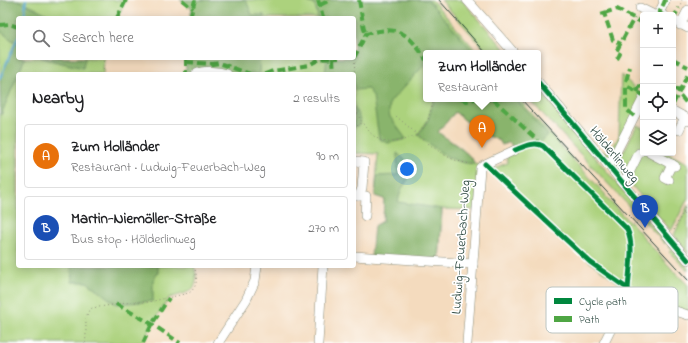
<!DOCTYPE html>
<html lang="en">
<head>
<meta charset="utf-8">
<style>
  :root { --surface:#fff; --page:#f6f6f6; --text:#202124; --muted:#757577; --line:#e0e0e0; --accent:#ea580c }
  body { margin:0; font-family:"Indie Flower",sans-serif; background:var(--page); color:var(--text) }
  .controls { position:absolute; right:12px; top:12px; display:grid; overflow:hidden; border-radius:4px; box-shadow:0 2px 10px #0003 }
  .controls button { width:36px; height:36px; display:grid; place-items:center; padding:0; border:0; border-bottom:1px solid var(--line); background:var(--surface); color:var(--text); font:20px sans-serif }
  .you { position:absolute; left:407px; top:169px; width:14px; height:14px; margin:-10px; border:3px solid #fff; border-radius:50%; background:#1a73e8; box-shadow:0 0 0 6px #1a73e833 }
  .badge { display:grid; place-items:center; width:26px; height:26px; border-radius:50%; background:var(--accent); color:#fff; font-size:13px; font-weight:700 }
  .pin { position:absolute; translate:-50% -33px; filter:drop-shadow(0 1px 2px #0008) }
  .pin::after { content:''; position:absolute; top:21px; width:14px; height:12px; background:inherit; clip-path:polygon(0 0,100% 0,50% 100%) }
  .popup { position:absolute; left:423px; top:50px; width:118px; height:52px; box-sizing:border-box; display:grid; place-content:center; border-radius:4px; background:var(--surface); filter:drop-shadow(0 1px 3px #0005); font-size:13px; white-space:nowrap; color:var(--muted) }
  .popup b { font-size:15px; color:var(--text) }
  .popup::after { content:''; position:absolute; left:50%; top:100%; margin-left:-8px; border:8px solid transparent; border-top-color:var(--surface) }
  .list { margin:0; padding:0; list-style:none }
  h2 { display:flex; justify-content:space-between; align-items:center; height:52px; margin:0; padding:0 16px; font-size:17px }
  h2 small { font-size:13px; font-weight:400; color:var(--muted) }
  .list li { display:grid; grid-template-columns:26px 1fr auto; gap:12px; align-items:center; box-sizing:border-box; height:64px; margin:0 8px 8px; padding:0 8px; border:1px solid var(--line); border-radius:4px }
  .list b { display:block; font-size:15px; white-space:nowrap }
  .list p { margin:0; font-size:13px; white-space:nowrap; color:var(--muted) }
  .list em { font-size:13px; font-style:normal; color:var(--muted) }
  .icon { flex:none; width:22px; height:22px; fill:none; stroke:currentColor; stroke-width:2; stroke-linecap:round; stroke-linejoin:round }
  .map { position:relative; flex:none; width:688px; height:343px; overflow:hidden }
  .search { position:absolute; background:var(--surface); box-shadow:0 2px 10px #0003; left:16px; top:16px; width:340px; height:44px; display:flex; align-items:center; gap:10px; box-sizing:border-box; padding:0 14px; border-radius:4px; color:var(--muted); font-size:15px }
  .panel { position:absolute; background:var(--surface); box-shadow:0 2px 10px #0003; left:16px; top:72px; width:340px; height:196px; border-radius:4px }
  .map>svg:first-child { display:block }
</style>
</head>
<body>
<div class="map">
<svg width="688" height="343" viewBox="0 0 688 343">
  <rect width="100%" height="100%" fill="#fff"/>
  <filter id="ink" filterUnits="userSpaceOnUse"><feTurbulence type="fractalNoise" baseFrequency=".025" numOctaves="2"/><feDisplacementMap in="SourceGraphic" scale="8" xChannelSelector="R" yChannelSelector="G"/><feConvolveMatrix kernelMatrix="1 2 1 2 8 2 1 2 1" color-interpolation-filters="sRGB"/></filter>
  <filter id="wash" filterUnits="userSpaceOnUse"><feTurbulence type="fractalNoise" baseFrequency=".012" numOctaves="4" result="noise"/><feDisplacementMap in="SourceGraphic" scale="16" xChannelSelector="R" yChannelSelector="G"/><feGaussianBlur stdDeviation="0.9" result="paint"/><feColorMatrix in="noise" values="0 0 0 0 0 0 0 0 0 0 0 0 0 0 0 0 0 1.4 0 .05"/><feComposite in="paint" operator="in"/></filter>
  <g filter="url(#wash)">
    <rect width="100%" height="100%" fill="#f4dbbe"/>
    <g fill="#acd27d" stroke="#668858">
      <path d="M0,0H126L117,18H18V58H104L103,74H18V266H194C201,291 190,292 169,298L152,324L143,343H0Z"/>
      <path d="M180,0H432L478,53H426V99H519L564,150L606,195L605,196L630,223L631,222C648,243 668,266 688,285V315L628,297V289L590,262L493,171L495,168L507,163V154L515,150L509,142L502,145L500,141L478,131L455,112L438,132C449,141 468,150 475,164L481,166L477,210L442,209L439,262L374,226L383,222L384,199L375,196L378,154L354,153V74H186V58H354V18H190L192,9Z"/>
      <path d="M441,0H462L508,53H488Z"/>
      <path d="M621,75L643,95L611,163L602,153L608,152L612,149L619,136Z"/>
      <path d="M538,88L643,215L640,218L529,99H538Z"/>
      <path d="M637,125L643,128V153H666L688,163V198L671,231L616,167Z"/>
      <path d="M688,205V253L674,235Z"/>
      <path d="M645,218L666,242L665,244L643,220Z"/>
      <path d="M669,245L688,268V271L669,252L671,250L668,247Z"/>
    </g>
    <g fill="#89b46c" stroke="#547850">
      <path d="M0,0H18L56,18H18V58H25L1,115L0,78L16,43L0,31Z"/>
      <path d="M180,0H246L252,15H264V18H190L192,9Z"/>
      <path d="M303,0H428L475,53H426V63L390,102L389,112L390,117L406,139L388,143L379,139L373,96L368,89L354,90V74H325L327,58H354V18H318L315,5Z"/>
      <path d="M41,58H85L83,68Z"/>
      <path d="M186,58H260L259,74H186Z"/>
      <path d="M434,99H516L548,135L539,144L528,145L515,150L509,142L502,145L500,141L478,131L455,112L438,132C448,141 469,151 475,164C450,163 437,150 418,135L428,120Z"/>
      <path d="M354,106L361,123L354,128Z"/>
      <path d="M397,153L415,168L401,190L398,202L442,209L439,262L371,257L374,226L383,221L384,199L375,196L377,176L398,175Z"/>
      <path d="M71,266H158V273L153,280V301L116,304L87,282H72Z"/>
    </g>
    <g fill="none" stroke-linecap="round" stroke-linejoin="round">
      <g stroke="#51a6cd" stroke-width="2">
        <path d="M24,18L26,0"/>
        <path d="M0,78L18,37"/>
      </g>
    </g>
  </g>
  <g filter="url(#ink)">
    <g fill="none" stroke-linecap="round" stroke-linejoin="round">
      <g stroke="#8a8c79" stroke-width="10">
        <g id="minor">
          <path d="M467,0L514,53"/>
          <path d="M663,0L665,1L659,13L663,15"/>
          <path d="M640,8L654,15"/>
          <path d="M673,20L688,28"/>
          <path d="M680,25L688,10"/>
          <path d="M196,74C204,70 218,71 227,74"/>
          <path d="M538,82L688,260"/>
          <path d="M673,111L686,118L688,121"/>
          <path d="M679,130L685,117"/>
          <path d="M650,153L675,166"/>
          <path d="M354,161L364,162L362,188L359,196"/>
          <path d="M609,166L643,99"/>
          <path d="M669,180L665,178L672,164"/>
          <path d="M624,183L639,153"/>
          <path d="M354,196H366L365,216"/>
          <path d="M354,256L473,264"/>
          <path d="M218,343L246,300L255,281L257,266"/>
          <path d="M318,343L323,266"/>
          <path d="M467,343L480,168L483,165L515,150"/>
          <path d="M604,343L625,301L628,297H633L688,315"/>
        </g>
      </g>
      <g stroke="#8a8c79" stroke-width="1" stroke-dasharray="1 3" stroke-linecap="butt">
        <path d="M679,8L682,0"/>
        <path d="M103,74L104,58"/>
        <path d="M354,79L355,57"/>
        <path d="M354,106C359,120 373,143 390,142C400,142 409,138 418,135C435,149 451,163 474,164"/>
        <path d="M396,116L418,135L428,120L434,99"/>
        <path d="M354,128L361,123"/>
        <path d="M655,210L657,207"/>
        <path d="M683,214H688"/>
        <path d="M627,229L643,217"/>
        <path d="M674,230L688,202"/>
        <path d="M85,343C88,332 82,315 92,308L133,302H149L189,293C199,286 197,276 194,266"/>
      </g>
      <use href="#minor" stroke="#fff" stroke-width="9"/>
      <g stroke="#1f3d34" stroke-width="1">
        <path d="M439,0L486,53"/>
        <path d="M521,99L688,280"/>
      </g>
      <g stroke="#4fa644" stroke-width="4" stroke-dasharray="8 4" stroke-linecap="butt">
        <path d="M182,0L193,9"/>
        <path d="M318,0L323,18"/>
        <path d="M359,0L364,29L366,34"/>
        <path d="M663,0L665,1L659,13L663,15"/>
        <path d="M320,5L330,0"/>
        <path d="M604,13L617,9L643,23"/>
        <path d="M601,14L604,13L613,40L621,44"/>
        <path d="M117,18L126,0"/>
        <path d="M190,18L195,0"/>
        <path d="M673,19L679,8"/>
        <path d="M0,25L9,24L18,27"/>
        <path d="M186,58V74"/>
        <path d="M333,58L334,74"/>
        <path d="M354,58L366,34C399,25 408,32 426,60"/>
        <path d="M617,59L620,54L616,52L634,18"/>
        <path d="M673,59L688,67"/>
        <path d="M186,62L212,64L219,63L250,74"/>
        <path d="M265,74L273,71L309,65L320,59L339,58"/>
        <path d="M626,81L630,67"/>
        <path d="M673,88L679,91L680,95L688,105"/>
        <path d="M637,92L643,79"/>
        <path d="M461,99L467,101L475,99"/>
        <path d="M493,99L535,138L539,144"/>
        <path d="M673,104L688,74"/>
        <path d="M634,116L626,109V86L643,95"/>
        <path d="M116,304L152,324L180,343"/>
        <path d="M143,343L152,324L169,298"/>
      </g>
      <g stroke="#fff" stroke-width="8">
        <g id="cycleway">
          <path d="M538,82L688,260"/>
          <path d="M515,150C523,147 534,141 543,146L627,229C636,248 627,276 628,297"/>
          <path d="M485,164L590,262L628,289"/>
        </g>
      </g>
      <use href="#cycleway" stroke="#00873e" stroke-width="5"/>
    </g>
  </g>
  <g text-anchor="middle" stroke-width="3.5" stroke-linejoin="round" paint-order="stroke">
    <g font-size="14" fill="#1f3d34" stroke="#fff">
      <text transform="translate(615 154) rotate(50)" y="5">Hölderlinweg</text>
      <text transform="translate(460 247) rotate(-86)" y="5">Ludwig-Feuerbach-Weg</text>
    </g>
  </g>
  <rect x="546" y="287" width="132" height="46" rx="6" fill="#fff" stroke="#bcc5c2" stroke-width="1"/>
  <rect x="554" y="298" width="18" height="6" fill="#00873e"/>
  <rect x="554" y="316" width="18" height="6" fill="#4fa644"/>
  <g font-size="11" fill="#1f3d34">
    <text x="579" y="305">Cycle path</text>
    <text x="579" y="323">Path</text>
  </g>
</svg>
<div class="controls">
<button>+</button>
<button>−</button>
<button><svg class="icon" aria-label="locate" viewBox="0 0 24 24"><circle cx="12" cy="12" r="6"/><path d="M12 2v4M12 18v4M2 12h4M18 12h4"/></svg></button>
<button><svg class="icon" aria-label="layers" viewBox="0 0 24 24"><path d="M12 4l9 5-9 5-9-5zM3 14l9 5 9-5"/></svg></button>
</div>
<div class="you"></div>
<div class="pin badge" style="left:482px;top:148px;background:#e8710a">A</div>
<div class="popup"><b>Zum Holländer</b>Restaurant</div>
<div class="pin badge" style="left:645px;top:228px;background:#1a4fb4">B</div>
<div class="search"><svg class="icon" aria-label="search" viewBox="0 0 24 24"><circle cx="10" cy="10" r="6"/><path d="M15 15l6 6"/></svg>Search here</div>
<section class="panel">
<h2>Nearby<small>2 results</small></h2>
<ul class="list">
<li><span class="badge" style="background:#e8710a">A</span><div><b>Zum Holländer</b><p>Restaurant · Ludwig-Feuerbach-Weg</p></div><em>90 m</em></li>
<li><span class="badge" style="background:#1a4fb4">B</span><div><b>Martin-Niemöller-Straße</b><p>Bus stop · Hölderlinweg</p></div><em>270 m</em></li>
</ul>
</section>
</div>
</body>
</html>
